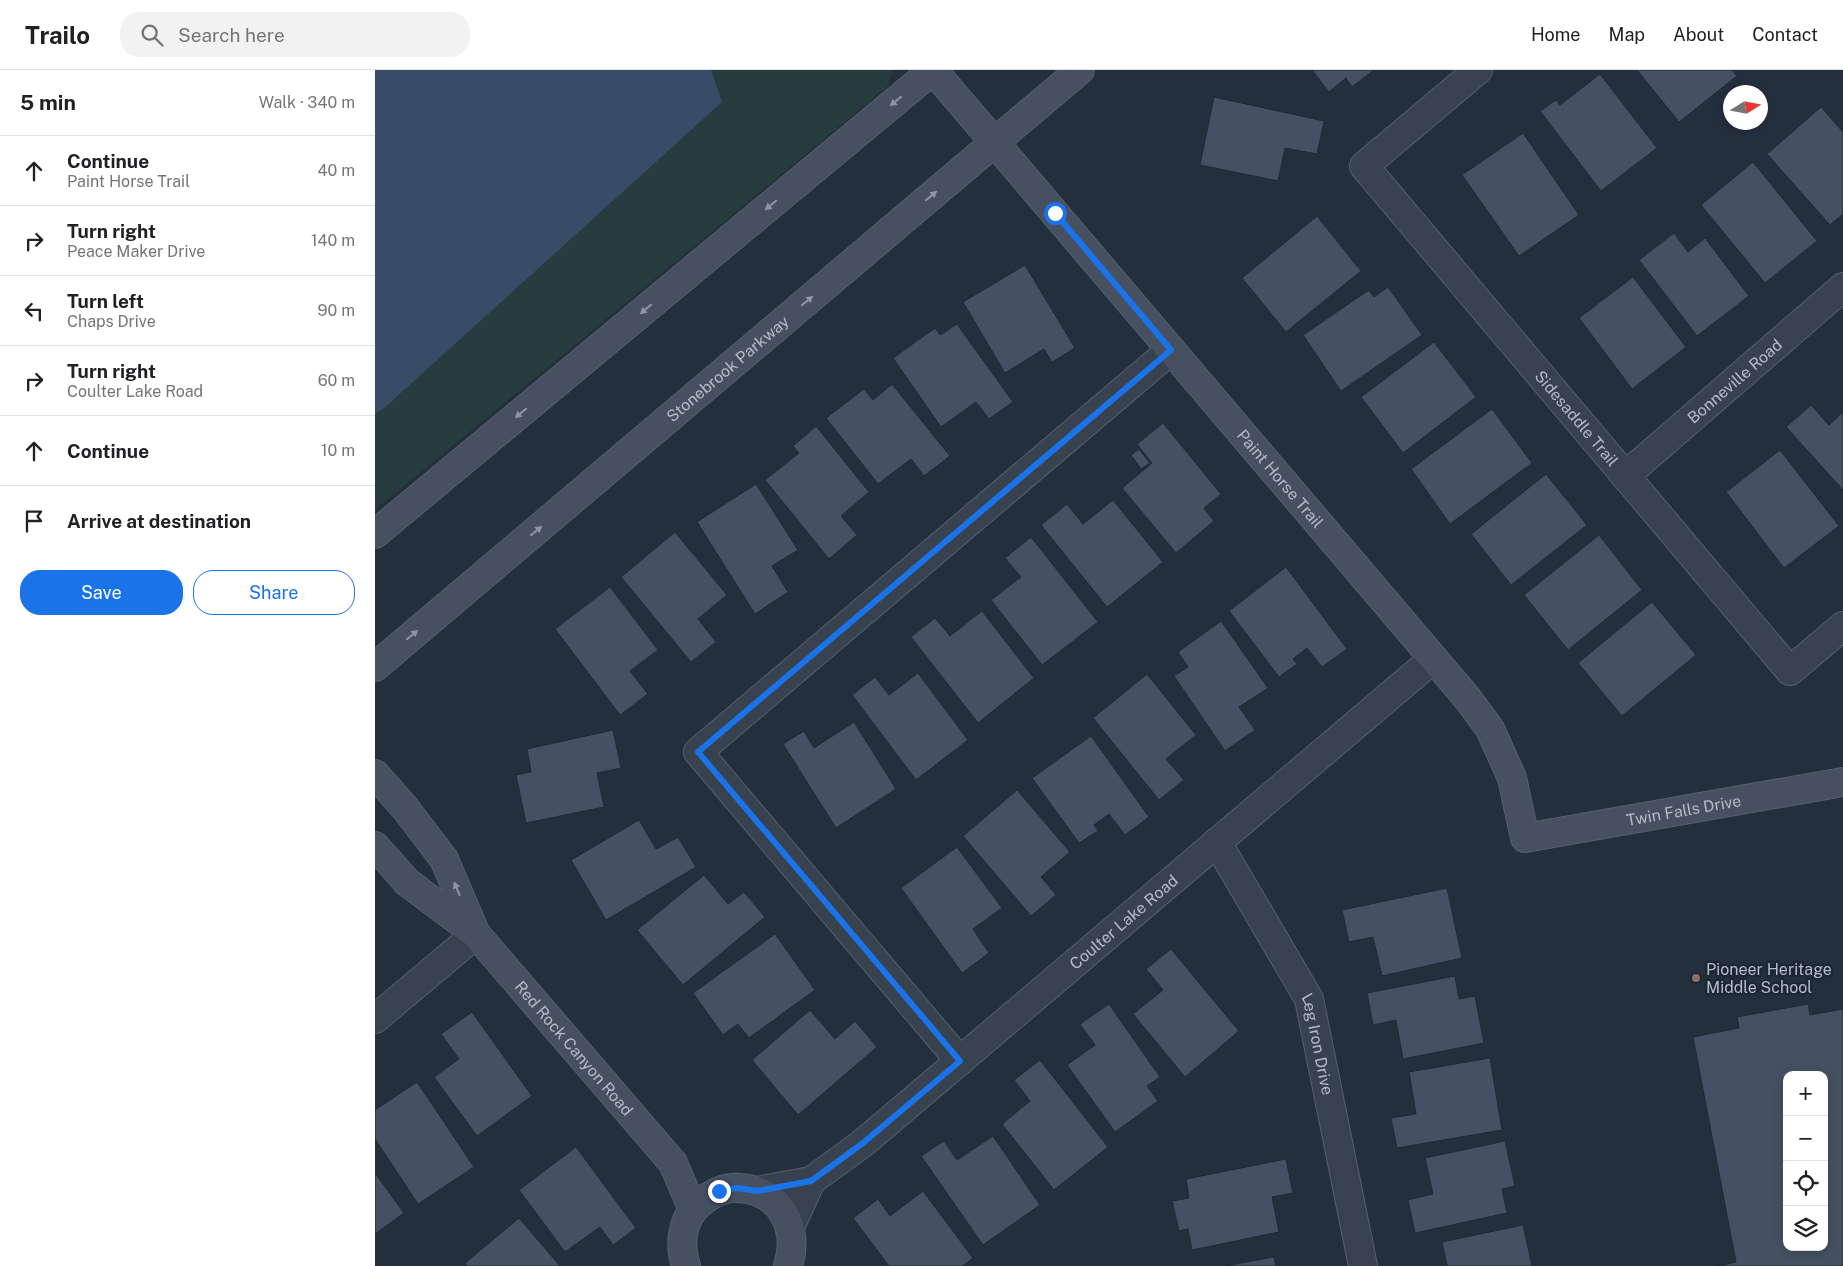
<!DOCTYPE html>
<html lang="en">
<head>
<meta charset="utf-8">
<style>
  :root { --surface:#fff; --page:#f2f2f2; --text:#202124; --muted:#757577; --line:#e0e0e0; --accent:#1a73e8 }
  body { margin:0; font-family:"Public Sans",sans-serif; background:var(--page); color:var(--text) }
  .controls { position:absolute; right:15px; bottom:15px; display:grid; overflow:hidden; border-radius:10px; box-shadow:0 2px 12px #0003 }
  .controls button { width:45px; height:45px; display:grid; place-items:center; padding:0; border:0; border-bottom:1px solid var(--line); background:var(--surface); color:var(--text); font:25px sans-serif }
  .compass { position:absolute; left:1348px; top:15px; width:45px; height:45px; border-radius:50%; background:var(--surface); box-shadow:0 2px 12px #0003; rotate:79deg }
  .stop { position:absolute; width:15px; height:15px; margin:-11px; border:4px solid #1a73e8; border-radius:50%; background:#fff }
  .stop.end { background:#1a73e8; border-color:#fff; box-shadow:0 1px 5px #0008 }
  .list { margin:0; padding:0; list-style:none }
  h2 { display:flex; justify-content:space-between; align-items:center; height:65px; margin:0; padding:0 20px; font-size:21px }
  h2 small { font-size:16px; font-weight:400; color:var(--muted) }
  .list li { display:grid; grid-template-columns:32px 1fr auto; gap:15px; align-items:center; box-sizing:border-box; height:70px; padding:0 20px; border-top:1px solid var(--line) }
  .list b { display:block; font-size:19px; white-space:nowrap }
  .list p { margin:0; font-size:16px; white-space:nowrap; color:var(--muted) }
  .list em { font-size:16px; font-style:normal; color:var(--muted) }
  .actions { display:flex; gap:10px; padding:15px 20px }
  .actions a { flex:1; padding:11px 0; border:1px solid var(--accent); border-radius:20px; text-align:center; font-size:18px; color:var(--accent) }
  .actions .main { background:var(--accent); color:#fff }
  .icon { flex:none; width:28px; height:28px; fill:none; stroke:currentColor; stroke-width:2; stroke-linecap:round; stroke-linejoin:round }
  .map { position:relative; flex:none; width:1468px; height:1196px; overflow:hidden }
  header { display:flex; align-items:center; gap:30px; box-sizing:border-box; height:70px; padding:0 25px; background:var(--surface); border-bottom:1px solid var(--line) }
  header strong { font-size:24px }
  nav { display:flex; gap:28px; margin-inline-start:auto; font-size:18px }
  .search { width:350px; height:45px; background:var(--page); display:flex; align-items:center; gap:12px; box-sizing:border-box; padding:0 18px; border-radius:20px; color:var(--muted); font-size:19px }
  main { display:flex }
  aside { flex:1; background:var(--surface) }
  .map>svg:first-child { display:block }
</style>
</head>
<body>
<header>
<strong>Trailo</strong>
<div class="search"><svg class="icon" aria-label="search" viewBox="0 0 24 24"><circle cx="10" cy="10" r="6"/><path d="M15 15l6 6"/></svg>Search here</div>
<nav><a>Home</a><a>Map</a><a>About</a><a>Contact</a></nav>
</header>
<main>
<aside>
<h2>5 min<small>Walk · 340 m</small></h2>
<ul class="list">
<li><svg class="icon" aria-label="ahead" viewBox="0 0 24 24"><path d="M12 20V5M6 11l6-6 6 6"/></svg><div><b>Continue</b><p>Paint Horse Trail</p></div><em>40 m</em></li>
<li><svg class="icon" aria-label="right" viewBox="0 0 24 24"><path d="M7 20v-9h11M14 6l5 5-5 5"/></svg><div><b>Turn right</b><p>Peace Maker Drive</p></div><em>140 m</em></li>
<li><svg class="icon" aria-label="left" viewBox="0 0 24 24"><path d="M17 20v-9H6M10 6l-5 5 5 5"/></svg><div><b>Turn left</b><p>Chaps Drive</p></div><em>90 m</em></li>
<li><svg class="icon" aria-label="right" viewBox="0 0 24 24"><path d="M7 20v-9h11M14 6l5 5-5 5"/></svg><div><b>Turn right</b><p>Coulter Lake Road</p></div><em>60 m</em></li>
<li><svg class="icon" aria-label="ahead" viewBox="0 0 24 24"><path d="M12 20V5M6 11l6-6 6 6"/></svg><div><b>Continue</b></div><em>10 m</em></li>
<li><svg class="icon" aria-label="arrive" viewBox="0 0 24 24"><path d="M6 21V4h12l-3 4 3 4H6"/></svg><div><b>Arrive at destination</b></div></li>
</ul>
<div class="actions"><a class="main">Save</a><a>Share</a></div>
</aside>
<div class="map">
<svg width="1468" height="1196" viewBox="0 0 1468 1196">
  <rect width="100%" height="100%" fill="#242f3e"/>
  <path fill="#263c3f" d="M0,0H518L513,16L0,440Z"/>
  <path fill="#394c67" d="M0,0H336L347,32L8,339L0,344Z"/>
  <g fill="#455162" stroke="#1f2835" fill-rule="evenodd">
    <path d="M937,0H999L977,17L971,8L954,22Z"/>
    <path d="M1262,0H1357L1362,6L1304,52Z"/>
    <path d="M1225,4L1282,78L1226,121L1165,41L1181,30L1185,35Z"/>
    <path d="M839,27L949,51L942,84L910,78L903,111L825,95Z"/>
    <path d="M1446,37L1468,62V144L1455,155L1392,84Z"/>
    <path d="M1148,63L1204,145L1144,186L1087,105Z"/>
    <path d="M1378,92L1442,171L1390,213L1326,135Z"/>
    <path d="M942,146L986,201L911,262L867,208Z"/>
    <path d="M1299,163L1313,182L1330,168L1374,226L1322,266L1264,190Z"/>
    <path d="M650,195L700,278L677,292L669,279L630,303L588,232Z"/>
    <path d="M1258,207L1311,277L1257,319L1204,248Z"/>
    <path d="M1013,217L1047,265L966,321L928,265L994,220L999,227Z"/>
    <path d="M582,254L638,332L614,349L601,332L566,357L518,288L560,258L565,265Z"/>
    <path d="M1059,272L1101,327L1028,383L986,327Z"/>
    <path d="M517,314L575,386L549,406L536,389L503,414L451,348L489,319L498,330Z"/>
    <path d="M1436,335L1454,355L1468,342V420L1411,357Z"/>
    <path d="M1117,339L1157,393L1075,454L1036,399Z"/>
    <path d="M788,353L846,424L829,438L839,451L801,483L747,418L777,393L762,374Z"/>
    <path d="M441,356L494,422L466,446L482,465L454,489L390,410L424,383L418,376Z"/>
    <path d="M764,379L775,393L766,399L756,385Z"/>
    <path d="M1405,380L1464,456L1409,498L1351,422Z"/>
    <path d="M1171,404L1212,455L1136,515L1096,464Z"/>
    <path d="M381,414L423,480L397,496L413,522L380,544L322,452Z"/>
    <path d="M738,430L788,492L732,537L666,455L692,434L708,454Z"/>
    <path d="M300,462L352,525L323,549L341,572L316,592L246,507Z"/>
    <path d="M1224,465L1267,520L1193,580L1149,525Z"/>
    <path d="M656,467L723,552L667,595L616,530L646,507L630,488Z"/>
    <path d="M911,497L972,579L947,597L932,578L918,589L922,594L904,607L854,541Z"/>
    <path d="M235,517L283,580L255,601L273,624L245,645L180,559Z"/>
    <path d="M1277,532L1321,585L1247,646L1203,593Z"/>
    <path d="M607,541L659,608L603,653L536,567L560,548L575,566Z"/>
    <path d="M846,551L893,618L864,637L880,660L850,681L799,606L813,597L803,582Z"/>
    <path d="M543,603L593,670L541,710L477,625L500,607L514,625Z"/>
    <path d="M772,604L821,665L791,689L809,710L784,730L718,648Z"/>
    <path d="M479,652L521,719L461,758L408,674L429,661L439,678Z"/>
    <path d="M238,660L246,698L222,703L229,737L151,753L141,705L156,702L152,679Z"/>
    <path d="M716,666L774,747L750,765L734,744L719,755L723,761L704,773L657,708Z"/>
    <path d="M642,720L695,782L666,807L681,825L656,846L588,766Z"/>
    <path d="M264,750L281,779L303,767L321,797L231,850L196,790Z"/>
    <path d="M582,777L627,838L598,859L614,883L587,903L526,818Z"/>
    <path d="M329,805L353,834L369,822L390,847L308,915L262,860Z"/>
    <path d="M1072,818L1087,888L1007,906L998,867L974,872L967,840Z"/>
    <path d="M400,864L440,920L374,968L363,954L348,965L318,923Z"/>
    <path d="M796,879L864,961L810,1007L758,944L788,920L771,899Z"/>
    <path d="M1080,906L1084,929L1100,926L1109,973L1028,989L1021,950L998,955L992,923Z"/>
    <path d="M734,934L785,1007L772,1016L783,1031L740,1062L692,995L720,975L705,954Z"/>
    <path d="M1433,934L1435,945L1468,939V1196H1342L1361,1192L1318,967L1364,958L1362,947ZM1412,1005H1449V1177H1412Z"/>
    <path d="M435,940L460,969L480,951L502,977L423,1045L377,990Z"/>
    <path d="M97,942L157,1026L102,1066L59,1007L84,989L66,964Z"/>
    <path d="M1115,988L1127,1060L1022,1078L1016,1048L1041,1044L1034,1002Z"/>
    <path d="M665,990L733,1077L679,1120L627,1054L655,1031L639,1010Z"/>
    <path d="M42,1012L99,1097L43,1134L0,1069V1040Z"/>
    <path d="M618,1066L665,1135L608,1175L546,1086L569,1071L582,1090Z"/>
    <path d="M1130,1071L1140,1116L1127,1119L1132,1143L1040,1163L1033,1130L1058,1124L1050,1088Z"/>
    <path d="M201,1077L261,1158L238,1175L225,1157L190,1182L144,1120Z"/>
    <path d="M911,1089L918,1123L897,1127L904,1162L817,1180L813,1159L804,1161L797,1131L814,1128L811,1109Z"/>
    <path d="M0,1103L29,1143L0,1164Z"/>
    <path d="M548,1121L598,1188L588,1196H514L478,1148L503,1129L515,1146Z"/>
    <path d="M144,1148L185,1196H92L90,1193Z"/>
    <path d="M1148,1155L1157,1196H1072L1067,1172Z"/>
    <path d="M899,1187L901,1196H849Z"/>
  </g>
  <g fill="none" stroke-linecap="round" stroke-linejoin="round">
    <g stroke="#565f6c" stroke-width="30">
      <g id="street">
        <path id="s1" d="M1103,0L989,96L1415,601L1468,556"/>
        <path id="s2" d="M1250,406L1468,217"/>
        <path id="s3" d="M842,772L934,929L988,1196"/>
        <path d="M0,949L101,864"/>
        <path d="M585,991L323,682L796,280"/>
        <path id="s4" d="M382,1121L436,1111L488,1073L1058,589"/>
        <path d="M415,1157L436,1111"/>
      </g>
    </g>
    <g stroke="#565f6c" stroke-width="30">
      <g id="secondary">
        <path id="s5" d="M0,464L558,0L1093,629L1115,659L1137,708L1150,768L1468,712"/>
        <path id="s6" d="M0,597L705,0"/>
        <path d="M0,704L30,738L69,789L100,862"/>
        <path id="s7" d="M0,776L32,812L101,864L298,1093L318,1140"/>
        <path d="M311,1196C302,1169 309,1140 335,1126C343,1121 354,1117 364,1118C406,1120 425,1159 413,1196"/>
      </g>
    </g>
    <use href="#street" stroke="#38414e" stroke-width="28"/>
    <use href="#secondary" stroke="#465061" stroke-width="28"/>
  </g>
  <defs><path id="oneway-solid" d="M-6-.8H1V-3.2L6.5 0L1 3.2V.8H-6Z" transform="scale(1.25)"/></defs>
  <g fill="#8e96a5">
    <use href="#oneway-solid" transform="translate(521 31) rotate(140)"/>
    <use href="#oneway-solid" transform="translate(556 126) rotate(-40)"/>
    <use href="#oneway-solid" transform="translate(396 135) rotate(140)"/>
    <use href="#oneway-solid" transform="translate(432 231) rotate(-40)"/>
    <use href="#oneway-solid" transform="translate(271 239) rotate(140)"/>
    <use href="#oneway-solid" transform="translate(146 343) rotate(140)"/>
    <use href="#oneway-solid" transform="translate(161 461) rotate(-40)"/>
    <use href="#oneway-solid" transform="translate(37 565) rotate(-40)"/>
    <use href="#oneway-solid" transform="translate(82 819) rotate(-113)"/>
  </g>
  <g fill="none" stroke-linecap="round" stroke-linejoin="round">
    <path stroke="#1a73e8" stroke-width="6" d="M344,1121L363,1118L382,1121L436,1111L488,1073L585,991L323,682L796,280L680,143"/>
  </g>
  <circle fill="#8d6e63" stroke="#1d2633" stroke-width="2" cx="1321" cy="908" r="5"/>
  <g text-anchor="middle" stroke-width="4.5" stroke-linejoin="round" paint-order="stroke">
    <g font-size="16" fill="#b4bcc9" stroke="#1d2633">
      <text dy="6" stroke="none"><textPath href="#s6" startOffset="462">Stonebrook Parkway</textPath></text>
      <text dy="6" stroke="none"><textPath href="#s2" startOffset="145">Bonneville Road</textPath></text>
      <text dy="6" stroke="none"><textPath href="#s1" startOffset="479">Sidesaddle Trail</textPath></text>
      <text dy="6" stroke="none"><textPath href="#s5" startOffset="1262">Paint Horse Trail</textPath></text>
      <text dy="6" stroke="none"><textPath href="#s5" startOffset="1865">Twin Falls Drive</textPath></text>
      <text dy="6" stroke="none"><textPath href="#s4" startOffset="461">Coulter Lake Road</textPath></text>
      <text dy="6" stroke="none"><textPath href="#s3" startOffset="228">Leg Iron Drive</textPath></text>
      <text dy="6" stroke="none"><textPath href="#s7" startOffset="285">Red Rock Canyon Road</textPath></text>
    </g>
    <g font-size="16" fill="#b4bcc9" stroke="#1d2633" text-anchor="start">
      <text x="1331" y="905">Pioneer Heritage<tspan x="1331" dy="18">Middle School</tspan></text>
    </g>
  </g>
</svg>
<div class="controls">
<button>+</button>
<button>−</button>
<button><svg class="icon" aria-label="locate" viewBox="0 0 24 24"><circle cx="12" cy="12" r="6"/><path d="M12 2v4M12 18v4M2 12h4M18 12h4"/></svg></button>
<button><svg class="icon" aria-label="layers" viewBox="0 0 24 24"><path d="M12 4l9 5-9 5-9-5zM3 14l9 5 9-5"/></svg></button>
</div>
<svg class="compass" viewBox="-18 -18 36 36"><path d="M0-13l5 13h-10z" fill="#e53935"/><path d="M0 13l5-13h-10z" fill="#757577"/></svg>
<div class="stop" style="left:680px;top:143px"></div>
<div class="stop end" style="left:344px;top:1121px"></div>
</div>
</main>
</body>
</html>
